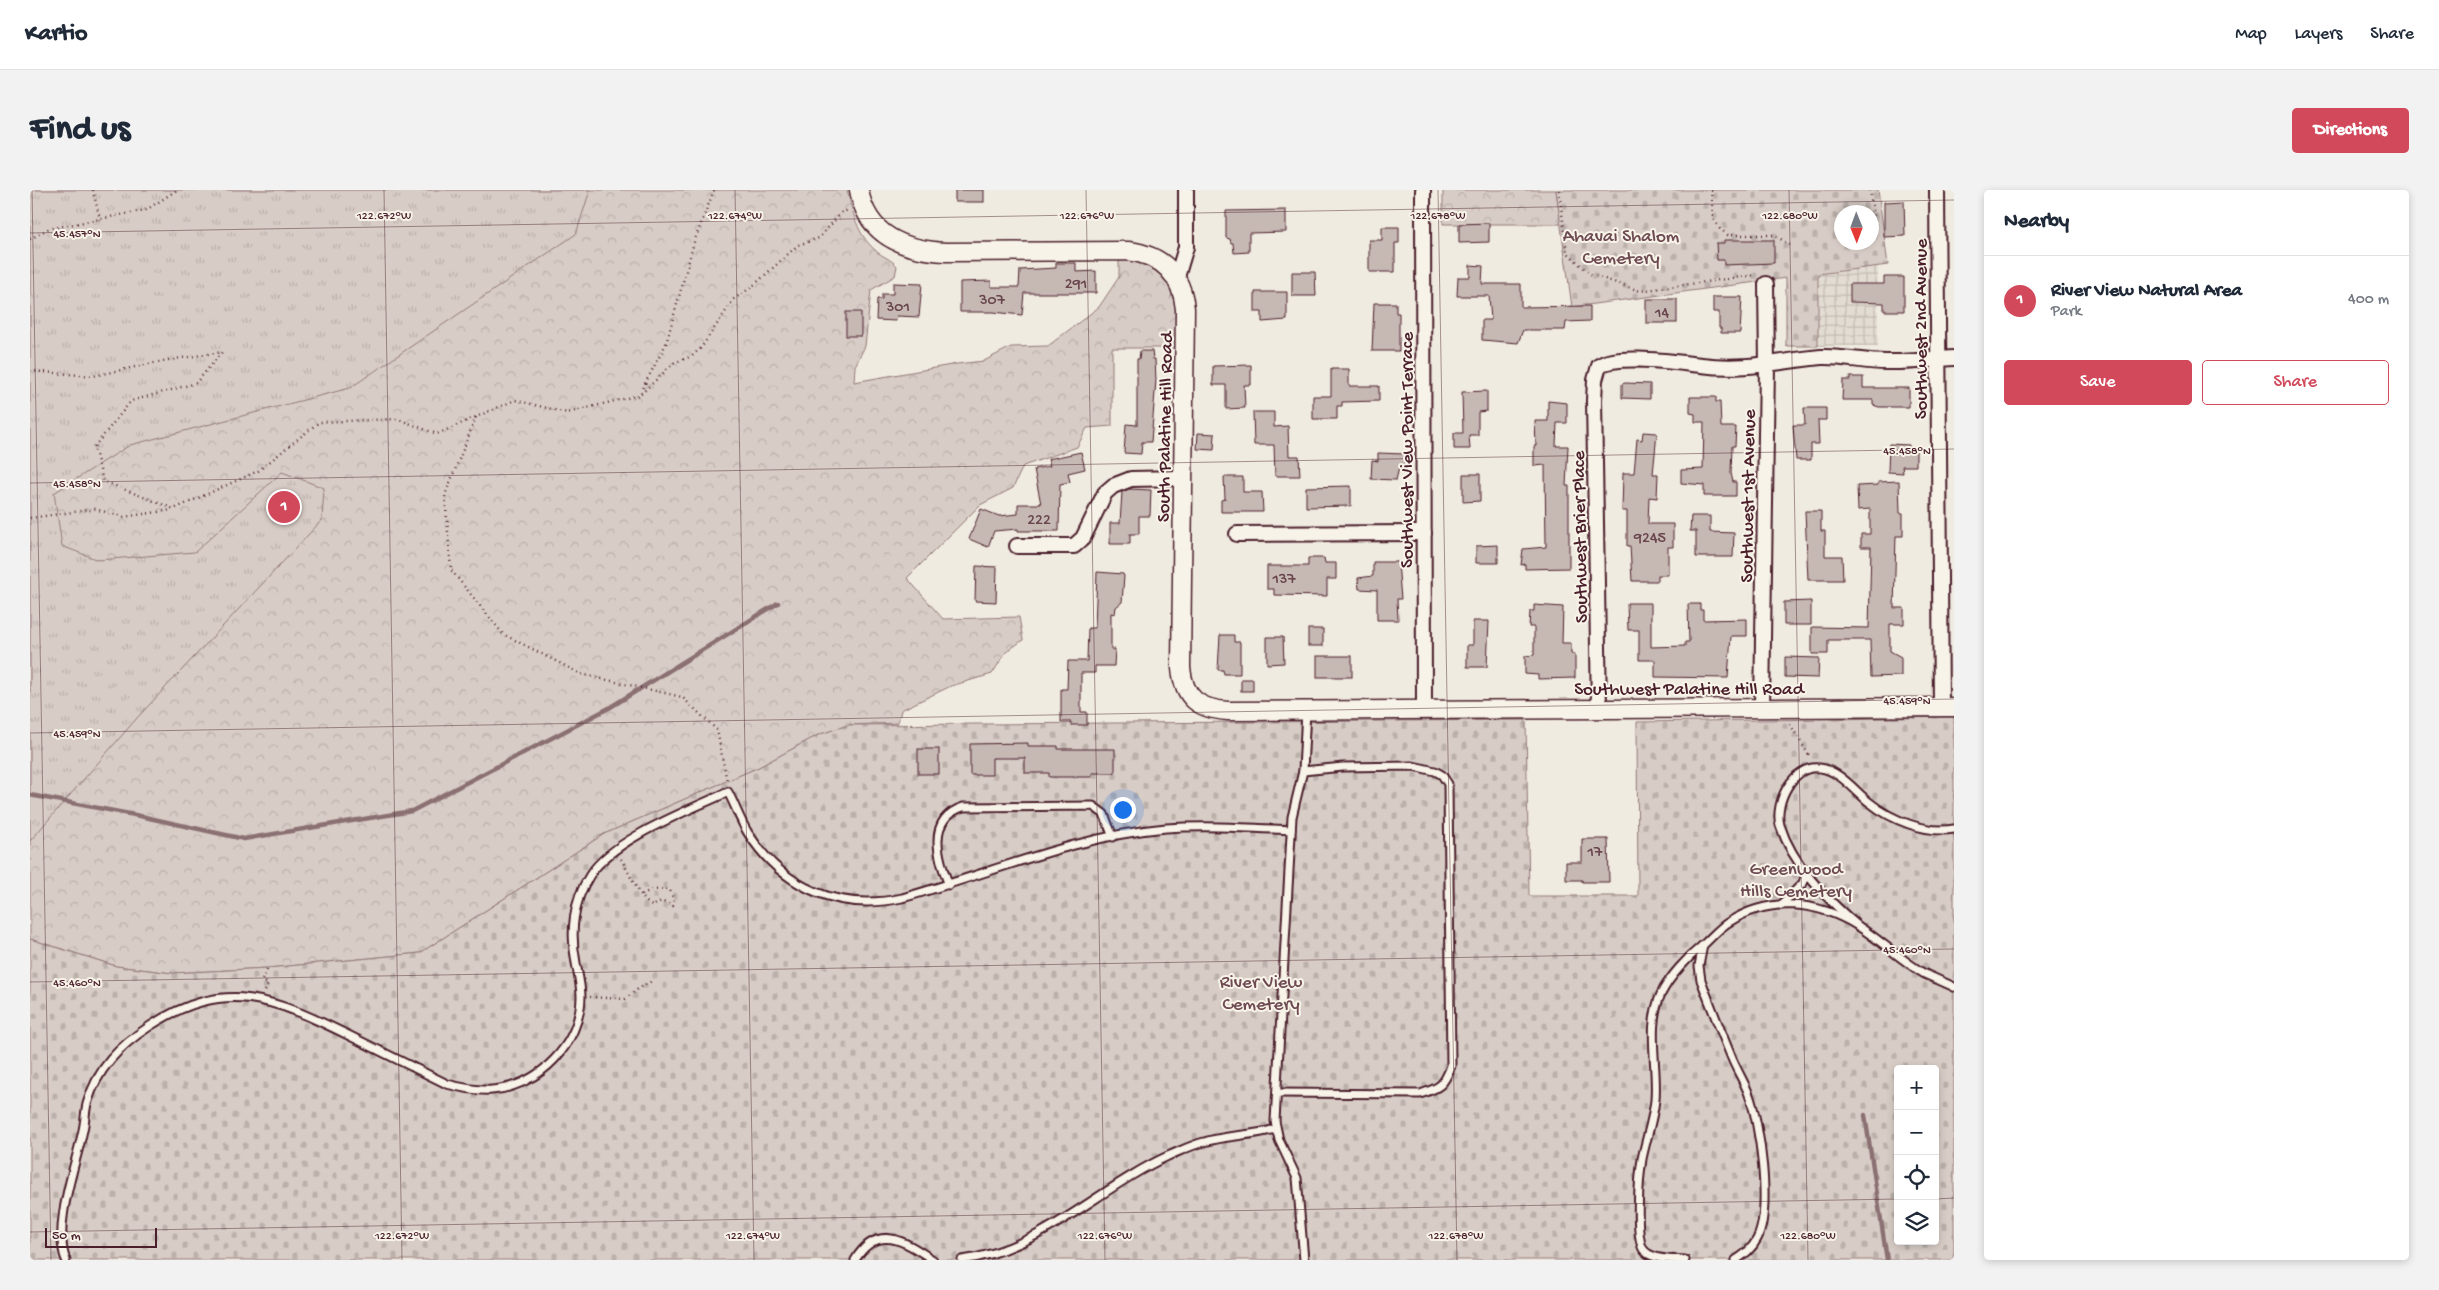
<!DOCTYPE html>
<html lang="en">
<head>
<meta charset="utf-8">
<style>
  :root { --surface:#fff; --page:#f2f2f3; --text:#1f2937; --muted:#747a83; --line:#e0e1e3; --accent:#d1495b }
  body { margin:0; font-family:"Gochi Hand",sans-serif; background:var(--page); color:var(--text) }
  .controls { position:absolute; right:15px; bottom:15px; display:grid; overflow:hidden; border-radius:5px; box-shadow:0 2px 8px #0003 }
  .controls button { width:45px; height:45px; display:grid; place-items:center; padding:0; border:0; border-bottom:1px solid var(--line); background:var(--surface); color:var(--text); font:25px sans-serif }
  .compass { position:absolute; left:1804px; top:15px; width:45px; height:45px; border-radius:50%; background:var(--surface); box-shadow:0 2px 8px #0003; rotate:179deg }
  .scale { position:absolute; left:15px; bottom:12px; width:112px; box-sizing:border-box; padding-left:5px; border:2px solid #4a1f2b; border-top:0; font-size:14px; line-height:18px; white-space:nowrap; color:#4a1f2b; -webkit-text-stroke:4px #f7f3e8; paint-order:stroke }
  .you { position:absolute; left:1092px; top:619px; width:18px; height:18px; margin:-12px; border:4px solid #fff; border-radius:50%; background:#1a73e8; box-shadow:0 0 0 8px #1a73e833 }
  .badge { display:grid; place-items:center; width:32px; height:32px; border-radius:50%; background:var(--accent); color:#fff; font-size:16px; font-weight:700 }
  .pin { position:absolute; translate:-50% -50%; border:2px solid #fff; box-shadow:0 1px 5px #0006 }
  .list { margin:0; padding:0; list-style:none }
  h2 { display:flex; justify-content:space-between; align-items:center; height:65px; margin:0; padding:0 20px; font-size:21px }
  h2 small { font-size:16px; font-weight:400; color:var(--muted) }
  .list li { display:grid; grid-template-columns:32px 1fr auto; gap:15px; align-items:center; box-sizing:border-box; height:90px; padding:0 20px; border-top:1px solid var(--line) }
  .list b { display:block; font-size:19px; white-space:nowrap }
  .list p { margin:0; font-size:16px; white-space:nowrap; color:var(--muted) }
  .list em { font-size:16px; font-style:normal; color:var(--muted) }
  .actions { display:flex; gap:10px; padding:15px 20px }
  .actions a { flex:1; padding:11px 0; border:1px solid var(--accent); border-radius:5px; text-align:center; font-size:18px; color:var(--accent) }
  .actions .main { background:var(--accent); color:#fff }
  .icon { flex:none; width:28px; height:28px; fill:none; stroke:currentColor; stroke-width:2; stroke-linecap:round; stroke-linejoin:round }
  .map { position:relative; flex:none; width:1924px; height:1070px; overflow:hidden; border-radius:5px }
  header { display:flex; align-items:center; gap:30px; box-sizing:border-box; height:70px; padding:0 25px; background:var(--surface); border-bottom:1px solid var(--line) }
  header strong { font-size:24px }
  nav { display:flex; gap:28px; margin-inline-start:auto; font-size:18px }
  .intro { display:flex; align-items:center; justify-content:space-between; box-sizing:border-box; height:120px; padding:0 30px }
  h1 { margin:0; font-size:35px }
  .button { padding:12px 22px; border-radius:5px; background:var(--accent); color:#fff; font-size:18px; font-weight:700 }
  main { display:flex; gap:30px; padding:0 30px }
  aside { flex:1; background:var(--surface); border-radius:5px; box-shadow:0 2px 8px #0003 }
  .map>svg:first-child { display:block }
</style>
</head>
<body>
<header>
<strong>Kartio</strong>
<nav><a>Map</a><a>Layers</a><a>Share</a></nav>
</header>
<div class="intro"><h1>Find us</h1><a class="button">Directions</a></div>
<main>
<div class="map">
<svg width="1924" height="1070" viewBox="0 0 1924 1070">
  <defs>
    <pattern id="industrial-grid" width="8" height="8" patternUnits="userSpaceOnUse" patternTransform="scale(1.25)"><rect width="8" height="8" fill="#e3dcd2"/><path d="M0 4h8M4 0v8" fill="none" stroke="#c4bcb4"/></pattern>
    <pattern id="forest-crowns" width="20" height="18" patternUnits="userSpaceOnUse" patternTransform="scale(1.25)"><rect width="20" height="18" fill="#d8cdc6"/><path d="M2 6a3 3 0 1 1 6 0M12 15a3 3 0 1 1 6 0" fill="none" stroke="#bbb0aa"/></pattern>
    <pattern id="cemetery-stones" width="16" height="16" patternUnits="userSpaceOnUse" patternTransform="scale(1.25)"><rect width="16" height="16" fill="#d8cdc6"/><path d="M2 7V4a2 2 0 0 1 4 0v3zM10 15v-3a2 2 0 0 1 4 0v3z" fill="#bbb0aa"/></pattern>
    <pattern id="park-tufts" width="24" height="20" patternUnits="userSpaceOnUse" patternTransform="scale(1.25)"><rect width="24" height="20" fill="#d8cdc6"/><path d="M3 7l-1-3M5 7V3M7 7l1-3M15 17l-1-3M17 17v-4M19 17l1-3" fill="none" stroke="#bbb0aa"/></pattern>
  </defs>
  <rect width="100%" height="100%" fill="#f0ebe0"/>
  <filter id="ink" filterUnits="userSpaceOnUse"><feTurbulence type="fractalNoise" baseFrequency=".02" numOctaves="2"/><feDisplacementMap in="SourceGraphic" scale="10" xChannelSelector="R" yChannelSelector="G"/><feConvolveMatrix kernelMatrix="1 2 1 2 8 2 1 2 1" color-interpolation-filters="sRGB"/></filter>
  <g filter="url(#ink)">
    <path fill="url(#industrial-grid)" d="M1848,76V156H1788V84Z"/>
    <g fill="url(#forest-crowns)" stroke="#917678">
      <path d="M0,0H817C823,23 827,44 845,60C852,67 860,68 867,76L865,86L841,100L835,156L825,176L824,192L927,174L954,171L981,157L1018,156L1069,117L1089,87V67L1114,70L1138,89L1146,120V158H1082V236L1057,238L1047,257L993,276L983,298L950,315L877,388L913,429L989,427L993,450L976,462L962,484L921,496L871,520L868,533L818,535L788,545L729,577L574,644L390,763L238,778L142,783L86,776L0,749Z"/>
      <path d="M1413,0H1526L1531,34H1413Z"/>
    </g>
    <g fill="url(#cemetery-stones)" stroke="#917678" fill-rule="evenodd">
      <path d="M1526,0H1848L1858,75L1788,84V156H1756V88L1542,117ZM1812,22H1842V52H1812Z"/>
      <path d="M1924,527V1070H0V749L86,776L142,783L238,778L390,763L574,644L729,577L788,545L818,535L1496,530L1499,706H1608L1607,532ZM1868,879H1905V1051H1868Z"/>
    </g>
    <path fill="url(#park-tufts)" stroke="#917678" d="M0,0H560L546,44L320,198L100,255L24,303L32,356L68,370L165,362L252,282L294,298L292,330L107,528L0,651Z"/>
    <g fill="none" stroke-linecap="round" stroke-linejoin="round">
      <g stroke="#8b6f72" stroke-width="4.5">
        <path d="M0,605L110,626L214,649L382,621L579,518L748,413"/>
        <path d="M1835,925L1857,1070"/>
      </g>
    </g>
    <g fill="#c6b8b3" stroke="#4a1f2b">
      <rect x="925" y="0" width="29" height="12"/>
      <path d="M1874,11L1875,46L1854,47V12Z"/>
      <path d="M1256,20V42L1219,43V62L1204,63L1203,53H1201L1200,49L1196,48V21Z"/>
      <path d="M1459,33V52L1429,53V34Z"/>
      <path d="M1352,37H1369V53H1365V82H1339V50H1352Z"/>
      <path d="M1694,50H1744V73L1694,75V70H1687L1686,53H1694Z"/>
      <path d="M1026,73H1046V82L1066,81V103H994L992,125L963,122H930V92L961,91V97H989L990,80L1026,78Z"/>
      <path d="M1440,75L1453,76L1452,94H1491V117L1560,116V131L1536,132L1535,140H1493L1488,153L1452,150V130H1461L1459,106H1427L1428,87H1440Z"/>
      <path d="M1262,82H1285L1286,106H1262Z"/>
      <path d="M1854,87H1874V121H1854V113L1820,112V94H1854Z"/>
      <path d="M863,93L892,94L889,127L867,126L866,131L846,130L847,109H852V104H863Z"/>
      <path d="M1225,102H1257V130L1232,132V122H1225Z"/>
      <path d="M1683,107H1712L1710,143H1691V138H1689V122H1683Z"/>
      <rect x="1616" y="109" width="31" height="24"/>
      <path d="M1344,113H1366V123H1369V161H1342Z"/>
      <rect x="816" y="122" width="15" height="24"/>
      <path d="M1110,161H1122L1123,169H1125L1126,190L1121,252H1112L1111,264L1094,263L1096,234L1107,235V169H1109Z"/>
      <path d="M1221,175V195H1214L1215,218L1196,219V195H1183V176Z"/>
      <path d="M1301,179H1319V196H1349V211L1312,212V216H1307V229H1283V206H1301Z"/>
      <path d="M1820,187H1833V198H1879V217H1849L1843,215V210H1812L1813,190H1820Z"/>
      <path d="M1595,193L1620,194V209L1592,208V194Z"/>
      <path d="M1457,201V221L1448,222V245H1439L1440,259H1424V243H1433L1432,202Z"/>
      <path d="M1660,207H1686V212H1690L1691,237H1706L1705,256H1702L1701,283L1703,292H1706V306H1674V295L1651,293V280L1673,279L1674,232H1665V224L1660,223Z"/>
      <path d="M1518,211L1537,213V233H1527L1526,256H1538L1536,296H1539V378L1495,379V374L1491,375L1493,359L1516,357L1515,275L1504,276V256H1506L1505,231H1518Z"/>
      <path d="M1774,218H1796V230H1788L1789,254H1781V270H1766L1763,235H1775Z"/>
      <path d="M1223,222H1244V237L1258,236L1259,266H1269L1270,286H1245L1244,255H1224Z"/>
      <path d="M1613,242L1627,243L1623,284H1628L1627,308L1619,307L1618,334H1643V357H1638V385H1628V391H1602L1600,356H1597V321H1592L1593,283H1604L1607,249L1612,250Z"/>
      <path d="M1168,243L1185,244L1184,260L1167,259Z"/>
      <path d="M1859,254L1879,255V260H1886V276H1872L1873,283L1858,282Z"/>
      <path d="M1051,262L1055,279L1038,283L1040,292L1030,294L1029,341H988V339L964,341L958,357L939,349L951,319L969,326L988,324V314H1011L1004,279L1020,276L1018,269Z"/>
      <path d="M1348,263L1375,264L1374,278H1369L1366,290L1341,289L1342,270L1348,271Z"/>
      <path d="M1433,284H1450V311L1433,312Z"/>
      <path d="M1194,287H1213V302H1232L1233,322H1191V310L1195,309Z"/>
      <path d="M1869,291L1870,323H1873V346H1866L1864,418H1874V434H1860V461L1871,467V486L1841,487L1840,450H1798V464H1782V437L1839,438L1841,357H1831V344H1840V319L1828,320L1827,296L1848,295V292Z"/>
      <path d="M1321,296V316L1276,317V297Z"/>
      <path d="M1099,299L1121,300L1120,326H1109V344H1100V354H1080V333H1090L1092,302Z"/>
      <path d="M1775,321H1791V341H1795V366H1812L1813,390H1778Z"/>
      <path d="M1661,326H1680V342L1704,343L1703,367H1666V341H1660Z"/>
      <path d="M1468,355V373H1446V356Z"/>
      <path d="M1278,368H1294L1295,373H1306V389H1297V406L1244,405V399H1237V376H1278Z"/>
      <path d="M1343,372H1368L1371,409H1367L1368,430H1347V400L1329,399L1328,388L1343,386Z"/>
      <path d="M946,376L967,377L966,412L945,411Z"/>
      <path d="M1067,382L1093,384L1094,386L1092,412L1086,417L1085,424L1081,423V459H1085L1084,476H1065V483H1051V522H1057V535H1041V532H1031V499H1037L1038,471H1057L1058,438H1065Z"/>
      <path d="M1781,411V435H1754V412Z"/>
      <path d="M1597,413H1621V457L1655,456V452H1659L1658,414H1670V420H1673V430L1717,429V446H1701L1698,488L1625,487V470H1609V440H1598Z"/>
      <path d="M1504,415L1533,417L1532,453H1541V464H1545V488L1508,489V485L1495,484V466L1504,465V437H1499L1500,421H1504Z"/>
      <path d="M1443,431H1459L1457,477H1437V455H1443Z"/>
      <rect x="1278" y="439" width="15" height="17"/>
      <path d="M1190,445H1204V452H1210V484H1194L1193,480H1188Z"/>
      <path d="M1237,447H1253L1254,473L1237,474Z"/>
      <rect x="1287" y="466" width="35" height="21"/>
      <path d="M1755,467L1789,468L1788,488L1755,487Z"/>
      <rect x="1211" y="489" width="12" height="12"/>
      <path d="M998,553V556H1028V559H1085V583H1062V587H1019V583H995V568H962V585H940V554Z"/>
      <rect x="888" y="559" width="21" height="25"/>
      <path d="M1552,649H1578L1579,692H1552V690H1536V672H1552Z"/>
    </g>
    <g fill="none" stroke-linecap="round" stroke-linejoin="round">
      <g stroke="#4a1f2b" stroke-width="11">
        <g id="service">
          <path d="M919,695C908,668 896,629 933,617L1063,616L1074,624L1083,647"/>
          <path d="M1751,715L1773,693L1776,683"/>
          <path d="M1828,736C1796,708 1763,676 1750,635C1744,613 1763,574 1790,578C1809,580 1825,601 1839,612C1861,630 1896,644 1924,639"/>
          <path d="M1673,755C1681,748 1689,738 1699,732C1740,706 1787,711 1828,736C1850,750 1870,769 1893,783C1903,788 1914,792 1924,797"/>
          <path d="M1248,903L1390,904C1410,898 1414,895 1421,876L1418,594L1412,585L1405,581L1383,576L1313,577L1273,581"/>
          <path d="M36,1070C22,1037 46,975 53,940C55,932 55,922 57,914C67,879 89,856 120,836C195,787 245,809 318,845C351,861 384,878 417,894C432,898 447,901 462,900C510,896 550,854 551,807C551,795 548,784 546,773C540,743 543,711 560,685C584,648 658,621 698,602C705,615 710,630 718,643C753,698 809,722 872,708C959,684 1045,646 1136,638C1178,635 1219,638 1261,640"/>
          <path d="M825,1070C848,1032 876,1052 903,1070"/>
          <path d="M932,1070C1011,1060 1068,998 1138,966C1150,961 1162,955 1174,952C1197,945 1222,946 1245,939"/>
          <path d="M1274,1070L1267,988L1249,950L1245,931L1262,627L1273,581L1276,520"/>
          <path d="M1655,1070C1642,1069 1620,1070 1613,1059C1605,1044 1609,987 1612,969C1616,949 1623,930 1625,910C1628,876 1616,836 1631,804C1640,786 1658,767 1673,755L1669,776L1671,790C1681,817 1692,844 1703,871C1708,882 1714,892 1718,902C1730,932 1742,1020 1727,1049C1722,1059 1715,1064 1706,1070"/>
        </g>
      </g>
      <g stroke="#4a1f2b" stroke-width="18">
        <g id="minor">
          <path d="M1393,0L1394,519"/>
          <path d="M1907,0L1911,517"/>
          <path d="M1147,87L1156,57V0"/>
          <path d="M1207,344L1394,343"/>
          <path d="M987,356H1044L1053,348L1075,303L1083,296L1101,289L1153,288"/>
          <path d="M1732,518L1737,175L1736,94"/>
          <path d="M1569,519L1564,210L1565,190L1569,176C1586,163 1650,173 1671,175C1715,181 1748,171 1791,167C1813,166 1834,172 1856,172C1879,173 1901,169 1924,168"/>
        </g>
      </g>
      <g stroke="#4a1f2b" stroke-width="21">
        <path id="tertiary" d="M829,0C837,46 874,60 916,62L1098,61C1132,65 1152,84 1155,119L1151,478C1154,509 1169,519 1198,521L1924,517"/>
      </g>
      <g stroke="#4a1f2b" stroke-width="2.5" stroke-dasharray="1 4" stroke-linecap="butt">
        <path d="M63,0L70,30"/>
        <path d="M1529,0L1537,62L1560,84L1610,101L1725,85"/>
        <path d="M1681,0L1683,27L1690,39L1698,45H1745L1762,57"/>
        <path d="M1840,0L1846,40"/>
        <path d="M0,49L18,39L116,20L147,0"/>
        <path d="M0,181L63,186L138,170L192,162L166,193L101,211L64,257L73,291L144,319L228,281L289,232L368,229L407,244L485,210L537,223L609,205L636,154L664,52L684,0"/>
        <path d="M611,204L644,173L662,166L671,158L704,109L722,97L768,55L789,48L811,23L818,20"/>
        <path d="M446,227L415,305L421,380L473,444L551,484L652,507L687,540L697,592"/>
        <path d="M0,328L65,319L93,327L142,320"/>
        <path d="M1760,534L1780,567"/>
        <path d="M591,669C598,680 612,714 623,716L631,711L643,716L644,711L640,700C631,699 619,699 612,705"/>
        <path d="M235,801L238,794L232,790L238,778"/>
        <path d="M560,807L595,809L608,799L622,791"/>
      </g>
      <use href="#service" stroke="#f7f3e8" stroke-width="7"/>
      <use href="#minor" stroke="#f7f3e8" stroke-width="14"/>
      <use href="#tertiary" stroke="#f7f3e8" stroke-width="18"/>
    </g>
  </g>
  <path fill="none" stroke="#4a1f2b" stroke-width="1" stroke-opacity="0.45" d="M2,0L21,1070M354,0L372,1070M705,0L724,1070M1056,0L1075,1070M1408,0L1427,1070M1759,0L1778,1070M0,43L1924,10M0,293L1924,259M0,543L1924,509M0,792L1924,759M1905,1009L1924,1008M0,1042L1868,1009"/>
  <g text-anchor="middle" stroke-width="4" stroke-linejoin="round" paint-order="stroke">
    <g font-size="16" fill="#69454d">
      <text x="1046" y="98">291</text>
      <text x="962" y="114">307</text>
      <text x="868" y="121">301</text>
      <text x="1632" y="127">14</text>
      <text x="1009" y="334">222</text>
      <text x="1620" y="352">9245</text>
      <text x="1254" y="393">137</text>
      <text x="1565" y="666">17</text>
    </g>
    <g font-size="19" fill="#6e4a52" stroke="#f7f3e8">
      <text x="1591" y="51">Ahavai Shalom<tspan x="1591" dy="22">Cemetery</tspan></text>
      <text x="1766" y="684">Greenwood<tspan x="1766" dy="22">Hills Cemetery</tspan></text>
      <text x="1231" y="797">River View<tspan x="1231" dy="22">Cemetery</tspan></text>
    </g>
    <g font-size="19" fill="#4a1f2b" stroke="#f7f3e8">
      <text transform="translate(1889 139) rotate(-90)" y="7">Southwest 2nd Avenue</text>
      <text transform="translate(1133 237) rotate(-89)" y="7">South Palatine Hill Road</text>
      <text transform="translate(1375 260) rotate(-90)" y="7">Southwest View Point Terrace</text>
      <text transform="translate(1716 306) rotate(-89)" y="7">Southwest 1st Avenue</text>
      <text transform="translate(1548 347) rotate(-91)" y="7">Southwest Brier Place</text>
      <text x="1659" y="504">Southwest Palatine Hill Road</text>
    </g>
  </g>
  <g font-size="12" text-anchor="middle" fill="#4a1f2b" stroke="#f7f3e8" stroke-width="4" stroke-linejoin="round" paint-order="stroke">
    <text x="354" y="29">122.672°W</text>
    <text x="705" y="29">122.674°W</text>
    <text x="1057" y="29">122.676°W</text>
    <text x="1408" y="29">122.678°W</text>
    <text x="1760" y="29">122.680°W</text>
    <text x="47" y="47">45.457°N</text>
    <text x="1877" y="264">45.458°N</text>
    <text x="47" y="297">45.458°N</text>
    <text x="1877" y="514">45.459°N</text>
    <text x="47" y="547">45.459°N</text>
    <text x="1877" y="763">45.460°N</text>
    <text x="47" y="796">45.460°N</text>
    <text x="372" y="1049">122.672°W</text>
    <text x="723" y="1049">122.674°W</text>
    <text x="1075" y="1049">122.676°W</text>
    <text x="1426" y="1049">122.678°W</text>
    <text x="1778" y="1049">122.680°W</text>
  </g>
</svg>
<div class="controls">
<button>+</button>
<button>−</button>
<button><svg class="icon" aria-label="locate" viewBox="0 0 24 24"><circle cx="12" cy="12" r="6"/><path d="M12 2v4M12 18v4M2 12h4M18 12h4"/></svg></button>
<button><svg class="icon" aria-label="layers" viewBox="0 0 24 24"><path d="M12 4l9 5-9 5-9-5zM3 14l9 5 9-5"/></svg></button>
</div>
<svg class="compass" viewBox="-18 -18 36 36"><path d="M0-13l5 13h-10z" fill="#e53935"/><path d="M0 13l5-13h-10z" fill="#747a83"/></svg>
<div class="scale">50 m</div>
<div class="you"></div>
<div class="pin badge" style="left:254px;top:317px">1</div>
</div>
<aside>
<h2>Nearby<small></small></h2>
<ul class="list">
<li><span class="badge">1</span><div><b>River View Natural Area</b><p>Park</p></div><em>400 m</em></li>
</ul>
<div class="actions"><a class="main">Save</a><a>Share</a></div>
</aside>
</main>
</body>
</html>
